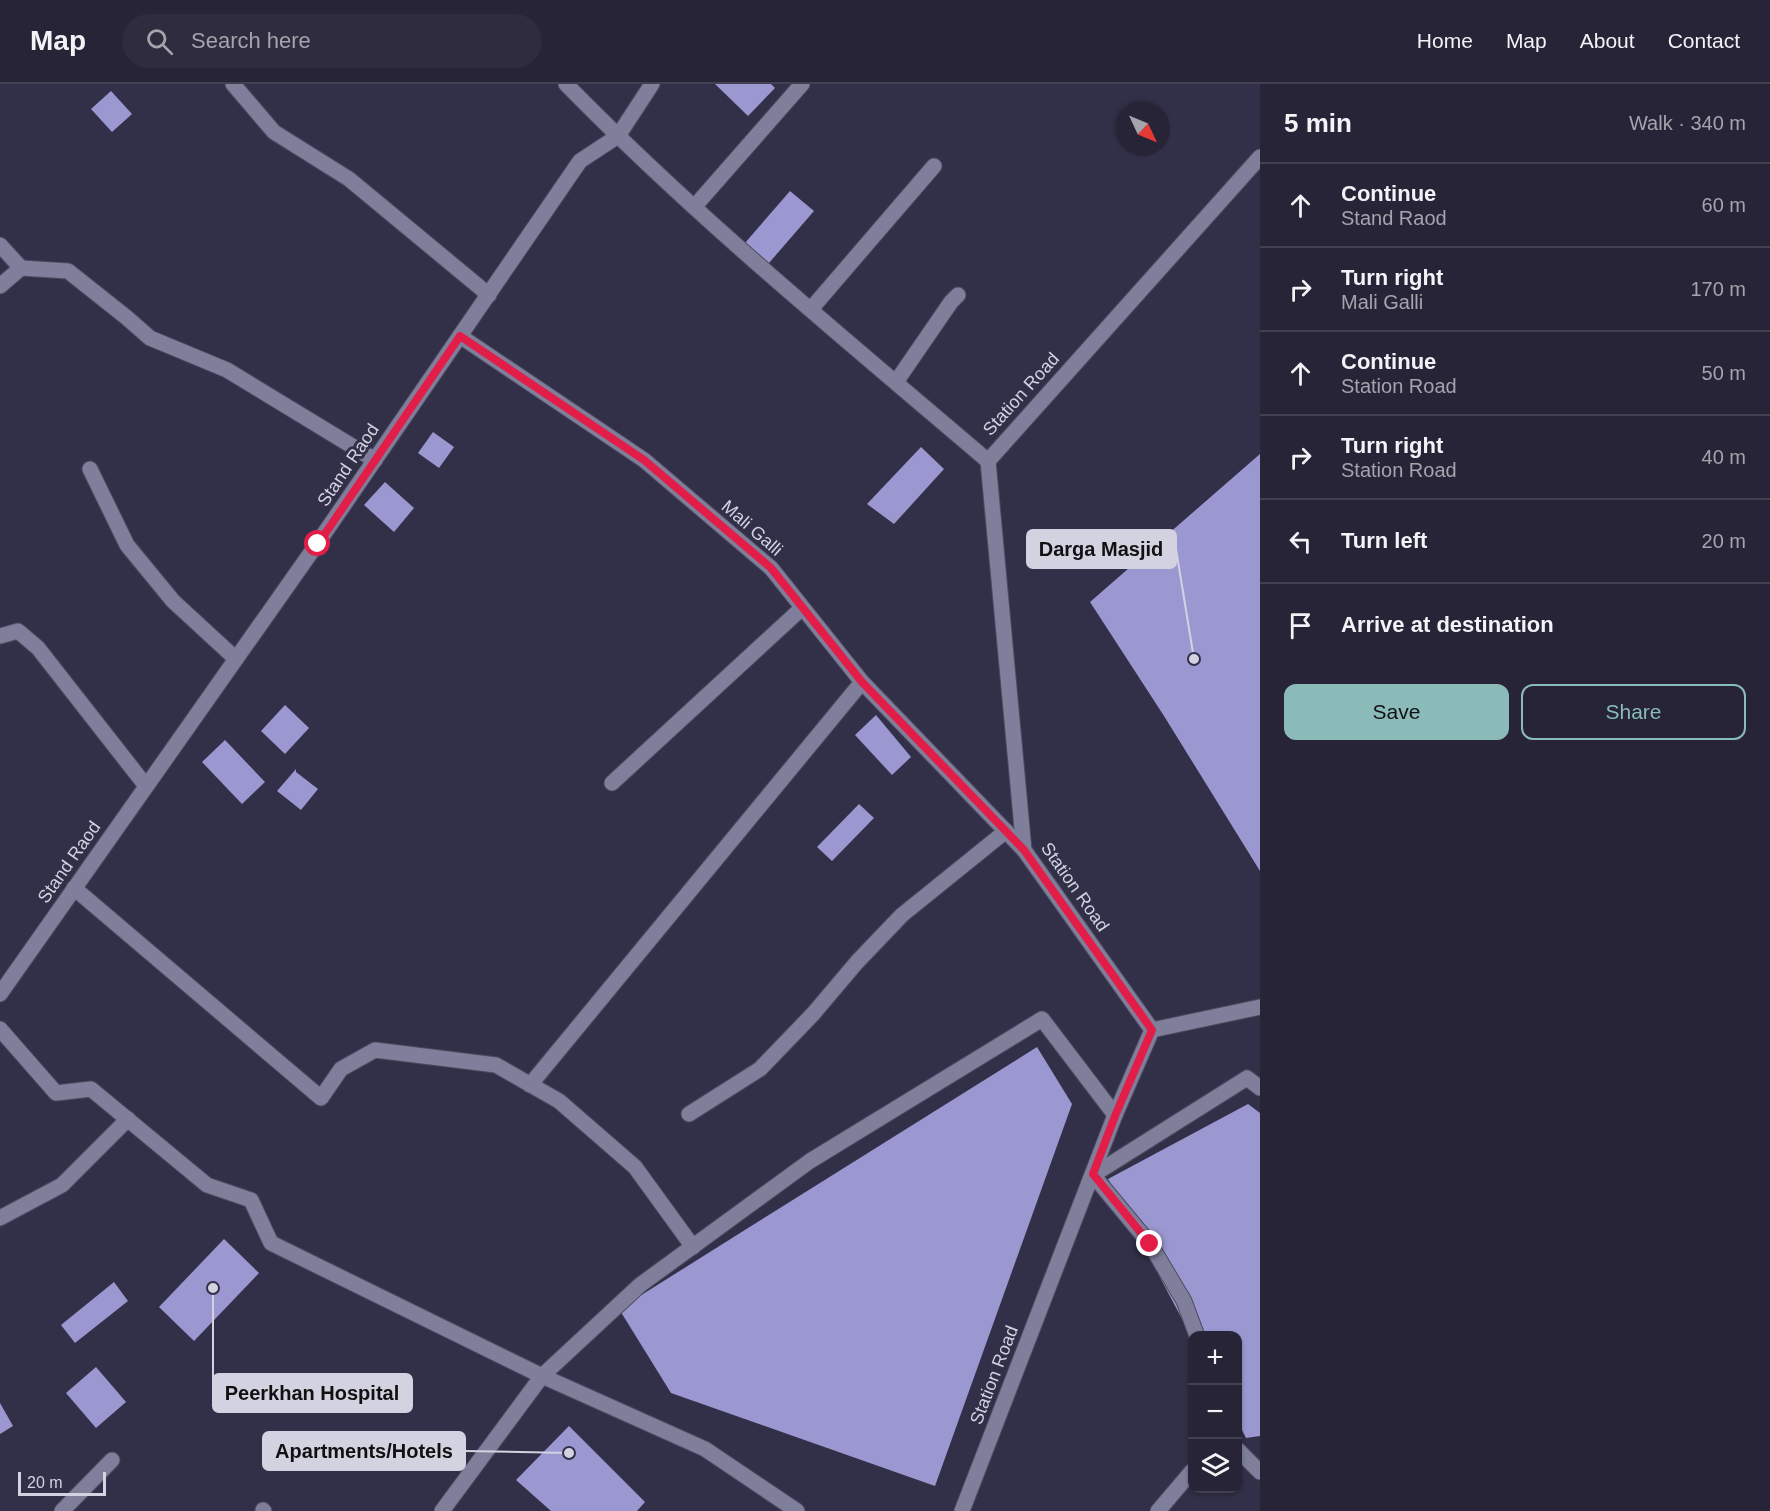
<!DOCTYPE html>
<html lang="en">
<head>
<meta charset="utf-8">
<style>
  :root { --surface:#262436; --page:#2e2c3e; --text:#f1f3f6; --muted:#a4a4ad; --line:#424151; --accent:#8bbbb9 }
  body { margin:0; font-family:Arial,sans-serif; background:var(--page); color:var(--text) }
  .controls { position:absolute; right:18px; bottom:18px; display:grid; overflow:hidden; border-radius:12px; box-shadow:0 2px 4px #0004 }
  .controls button { width:54px; height:54px; display:grid; place-items:center; padding:0; border:0; border-bottom:2px solid var(--line); background:var(--surface); color:var(--text); font:30px sans-serif }
  .compass { position:absolute; left:1116px; top:18px; width:54px; height:54px; border-radius:50%; background:var(--surface); box-shadow:0 2px 4px #0004; rotate:134deg }
  .scale { position:absolute; left:18px; bottom:15px; width:88px; box-sizing:border-box; padding-left:6px; border:3px solid #d2d2e1; border-top:0; font-size:16px; line-height:21px; white-space:nowrap; color:#d2d2e1; -webkit-text-stroke:4px #323048; paint-order:stroke }
  .stop { position:absolute; width:18px; height:18px; margin:-14px; border:4px solid #e11d48; border-radius:50%; background:#fff }
  .stop.end { background:#e11d48; border-color:#fff; box-shadow:0 2px 6px #0008 }
  .list { margin:0; padding:0; list-style:none }
  h2 { display:flex; justify-content:space-between; align-items:center; height:78px; margin:0; padding:0 24px; font-size:26px }
  h2 small { font-size:20px; font-weight:400; color:var(--muted) }
  .list li { display:grid; grid-template-columns:39px 1fr auto; gap:18px; align-items:center; box-sizing:border-box; height:84px; padding:0 24px; border-top:2px solid var(--line) }
  .list b { display:block; font-size:22px; white-space:nowrap }
  .list p { margin:0; font-size:20px; white-space:nowrap; color:var(--muted) }
  .list em { font-size:20px; font-style:normal; color:var(--muted) }
  .actions { display:flex; gap:12px; padding:18px 24px }
  .actions a { flex:1; padding:14px 0; border:2px solid var(--accent); border-radius:12px; text-align:center; font-size:21px; color:var(--accent) }
  .actions .main { background:var(--accent); color:#111 }
  .icon { flex:none; width:33px; height:33px; fill:none; stroke:currentColor; stroke-width:2; stroke-linecap:round; stroke-linejoin:round }
  .map { position:relative; flex:none; width:1260px; height:1427px; overflow:hidden }
  header { display:flex; align-items:center; gap:36px; box-sizing:border-box; height:84px; padding:0 30px; background:var(--surface); border-bottom:2px solid var(--line) }
  header strong { font-size:28px }
  nav { display:flex; gap:33px; margin-inline-start:auto; font-size:21px }
  .search { width:420px; height:54px; background:var(--page); display:flex; align-items:center; gap:15px; box-sizing:border-box; padding:0 21px; border-radius:33px; color:var(--muted); font-size:22px }
  main { display:flex }
  aside { flex:1; background:var(--surface) }
  .map>svg:first-child { display:block }
</style>
</head>
<body>
<header>
<strong>Map</strong>
<div class="search"><svg class="icon" aria-label="search" viewBox="0 0 24 24"><circle cx="10" cy="10" r="6"/><path d="M15 15l6 6"/></svg>Search here</div>
<nav><a>Home</a><a>Map</a><a>About</a><a>Contact</a></nav>
</header>
<main>
<div class="map">
<svg width="1260" height="1427" viewBox="0 0 1260 1427">
  <rect width="100%" height="100%" fill="#323048"/>
  <g fill="#9b98d1">
    <path d="M715,0H771L775,4L748,32Z"/>
    <path d="M111,7L132,30L112,48L91,25Z"/>
    <path d="M790,107L814,127L769,179L745,159Z"/>
    <path d="M433,348L454,363L439,384L418,369Z"/>
    <path d="M921,363L944,385L894,440L867,420Z"/>
    <path d="M1260,370V787L1164,632L1090,518Z"/>
    <path d="M385,398L414,424L394,448L364,421Z"/>
    <path d="M285,621L309,644L285,670L261,647Z"/>
    <path d="M876,631L911,673L892,691L855,651Z"/>
    <path d="M225,656L265,698L242,720L202,678Z"/>
    <path d="M296,685V688L318,705L301,726L277,707Z"/>
    <path d="M859,720L874,734L832,777L817,763Z"/>
    <path d="M1037,963L1072,1020L935,1402L671,1309L619,1225Z"/>
    <path d="M1248,1020L1260,1029V1352L1246,1354L1238,1338V1252H1191L1108,1095Z"/>
    <path d="M224,1155L259,1189L194,1257L159,1223Z"/>
    <path d="M114,1198L128,1217L75,1259L61,1241Z"/>
    <path d="M96,1283L126,1318L96,1344L66,1309Z"/>
    <path d="M0,1319L13,1342L0,1350Z"/>
    <path d="M569,1342L645,1418L637,1427H551L516,1396Z"/>
  </g>
  <g fill="none" stroke-linecap="round" stroke-linejoin="round">
    <g stroke="#4e4c60" stroke-width="17">
      <path id="lane" d="M1152,946L1260,923"/>
    </g>
    <g stroke="#4e4c60" stroke-width="17">
      <g id="street">
        <path d="M233,0L274,48L349,95L489,211"/>
        <path d="M566,0C698,135 845,255 988,377"/>
        <path d="M695,122L802,0"/>
        <path d="M0,161L21,184"/>
        <path d="M0,202L21,184L68,187L126,233L150,254L227,286L375,376"/>
        <path d="M811,225L934,82"/>
        <path d="M460,252L644,376L771,484L862,598L1024,766"/>
        <path d="M896,298L951,218L958,211"/>
        <path d="M90,385L127,461L173,517L236,575"/>
        <path d="M0,552L18,547L38,564L146,702"/>
        <path d="M612,699L802,524"/>
        <path d="M74,804L321,1014L341,985L375,966L496,981L559,1017L635,1083L693,1163"/>
        <path d="M0,945L56,1009L91,1005L207,1101L251,1116L271,1159L542,1292L705,1365L797,1427"/>
        <path d="M530,1001L862,598"/>
        <path d="M689,1030L760,985L813,930L857,878L902,831L1006,747"/>
        <path d="M0,1134L62,1101L128,1035"/>
        <path d="M1197,1252L1184,1217L1150,1160L1093,1091L1247,994L1260,1004"/>
        <path d="M1238,1366L1260,1388"/>
        <path d="M263,1426L264,1427"/>
        <path d="M62,1427L112,1376"/>
        <path d="M442,1427L542,1292L640,1201L810,1077L1042,935L1115,1031"/>
        <path d="M1158,1427L1192,1387"/>
      </g>
    </g>
    <g stroke="#4e4c60" stroke-width="17">
      <g id="secondary">
        <path d="M0,910L317,460L580,77L618,52L652,0"/>
        <path d="M962,1427L1115,1031L1152,946L1024,766L988,377L1260,73"/>
      </g>
    </g>
    <use href="#lane" stroke="#807f9b" stroke-width="15"/>
    <use href="#street" stroke="#807f9b" stroke-width="15"/>
    <use href="#secondary" stroke="#807f9b" stroke-width="15"/>
  </g>
  <g fill="none" stroke-linecap="round" stroke-linejoin="round">
    <path stroke="#e11d48" stroke-width="8" d="M318,460L460,252L644,376L771,484L862,598L1024,766L1152,946L1115,1032L1093,1090L1150,1160"/>
  </g>
  <g text-anchor="middle" stroke-width="6" stroke-linejoin="round" paint-order="stroke">
    <g font-size="18" fill="#d2d2e1" stroke="#323048">
      <text transform="translate(1021 310) rotate(-48)" y="6">Station Road</text>
      <text transform="translate(348 381) rotate(-56)" y="6">Stand Raod</text>
      <text transform="translate(752 444) rotate(41)" y="6">Mali Galli</text>
      <text transform="translate(69 778) rotate(-55)" y="6">Stand Raod</text>
      <text transform="translate(1075 803) rotate(55)" y="6">Station Road</text>
      <text transform="translate(994 1291) rotate(-69)" y="6">Station Road</text>
    </g>
  </g>
  <path fill="none" stroke="#d2d2e1" stroke-width="2" d="M1194 575L1176 465M213 1204L213 1309M569 1369L465 1367"/>
  <g fill="#d2d2e1" stroke="#323048" stroke-width="2">
    <circle cx="1194" cy="575" r="6"/>
    <circle cx="213" cy="1204" r="6"/>
    <circle cx="569" cy="1369" r="6"/>
  </g>
  <g fill="#d2d2e1" stroke="#d2d2e1" stroke-width="2">
    <rect x="1027" y="446" width="149" height="38" rx="6"/>
    <rect x="213" y="1290" width="199" height="38" rx="6"/>
    <rect x="263" y="1348" width="202" height="38" rx="6"/>
  </g>
  <g font-size="20" text-anchor="middle" font-weight="bold" fill="#111">
    <text x="1101" y="472">Darga Masjid</text>
    <text x="312" y="1316">Peerkhan Hospital</text>
    <text x="364" y="1374">Apartments/Hotels</text>
  </g>
</svg>
<div class="controls">
<button>+</button>
<button>−</button>
<button><svg class="icon" aria-label="layers" viewBox="0 0 24 24"><path d="M12 4l9 5-9 5-9-5zM3 14l9 5 9-5"/></svg></button>
</div>
<svg class="compass" viewBox="-18 -18 36 36"><path d="M0-13l5 13h-10z" fill="#e53935"/><path d="M0 13l5-13h-10z" fill="#a4a4ad"/></svg>
<div class="scale">20 m</div>
<div class="stop" style="left:318px;top:460px"></div>
<div class="stop end" style="left:1150px;top:1160px"></div>
</div>
<aside>
<h2>5 min<small>Walk · 340 m</small></h2>
<ul class="list">
<li><svg class="icon" aria-label="ahead" viewBox="0 0 24 24"><path d="M12 20V5M6 11l6-6 6 6"/></svg><div><b>Continue</b><p>Stand Raod</p></div><em>60 m</em></li>
<li><svg class="icon" aria-label="right" viewBox="0 0 24 24"><path d="M7 20v-9h11M14 6l5 5-5 5"/></svg><div><b>Turn right</b><p>Mali Galli</p></div><em>170 m</em></li>
<li><svg class="icon" aria-label="ahead" viewBox="0 0 24 24"><path d="M12 20V5M6 11l6-6 6 6"/></svg><div><b>Continue</b><p>Station Road</p></div><em>50 m</em></li>
<li><svg class="icon" aria-label="right" viewBox="0 0 24 24"><path d="M7 20v-9h11M14 6l5 5-5 5"/></svg><div><b>Turn right</b><p>Station Road</p></div><em>40 m</em></li>
<li><svg class="icon" aria-label="left" viewBox="0 0 24 24"><path d="M17 20v-9H6M10 6l-5 5 5 5"/></svg><div><b>Turn left</b></div><em>20 m</em></li>
<li><svg class="icon" aria-label="arrive" viewBox="0 0 24 24"><path d="M6 21V4h12l-3 4 3 4H6"/></svg><div><b>Arrive at destination</b></div></li>
</ul>
<div class="actions"><a class="main">Save</a><a>Share</a></div>
</aside>
</main>
</body>
</html>
